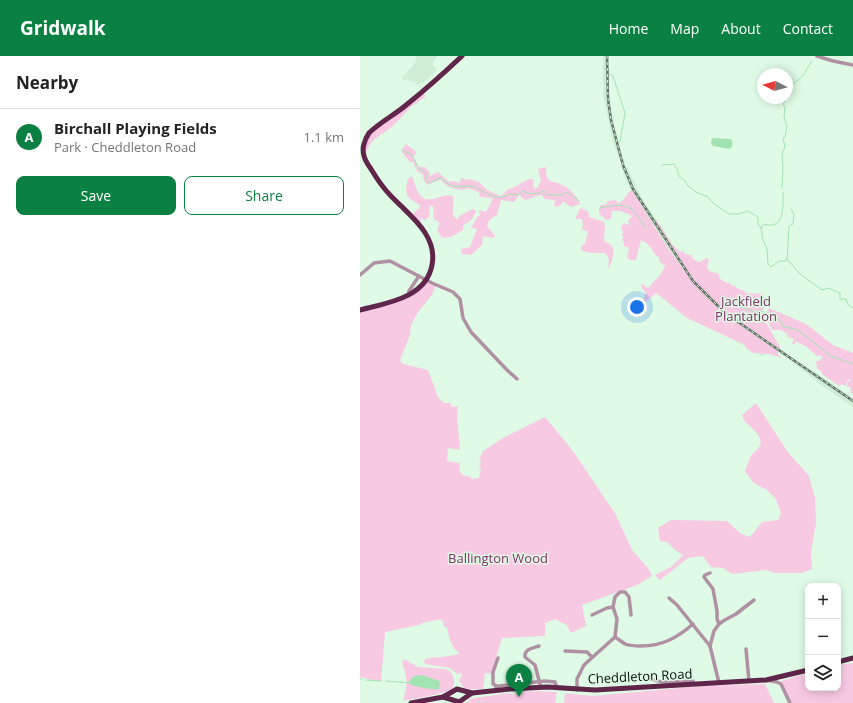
<!DOCTYPE html>
<html lang="en">
<head>
<meta charset="utf-8">
<style>
  :root { --surface:#fff; --page:#f6f6f6; --text:#222; --muted:#767676; --line:#e0e0e0; --accent:#0b8043 }
  body { margin:0; font-family:"Open Sans",sans-serif; background:var(--page); color:var(--text) }
  .controls { position:absolute; right:12px; bottom:12px; display:grid; overflow:hidden; border-radius:8px; box-shadow:0 2px 10px #0003 }
  .controls button { width:36px; height:36px; display:grid; place-items:center; padding:0; border:0; border-bottom:1px solid var(--line); background:var(--surface); color:var(--text); font:20px sans-serif }
  .compass { position:absolute; left:397px; top:12px; width:36px; height:36px; border-radius:50%; background:var(--surface); box-shadow:0 2px 10px #0003; rotate:276deg }
  .you { position:absolute; left:277px; top:251px; width:14px; height:14px; margin:-10px; border:3px solid #fff; border-radius:50%; background:#1a73e8; box-shadow:0 0 0 6px #1a73e833 }
  .badge { display:grid; place-items:center; width:26px; height:26px; border-radius:50%; background:var(--accent); color:#fff; font-size:13px; font-weight:700 }
  .pin { position:absolute; translate:-50% -33px; filter:drop-shadow(0 1px 2px #0008) }
  .pin::after { content:''; position:absolute; top:21px; width:14px; height:12px; background:inherit; clip-path:polygon(0 0,100% 0,50% 100%) }
  .list { margin:0; padding:0; list-style:none }
  h2 { display:flex; justify-content:space-between; align-items:center; height:52px; margin:0; padding:0 16px; font-size:17px }
  h2 small { font-size:13px; font-weight:400; color:var(--muted) }
  .list li { display:grid; grid-template-columns:26px 1fr auto; gap:12px; align-items:center; box-sizing:border-box; height:56px; padding:0 16px; border-top:1px solid var(--line) }
  .list b { display:block; font-size:15px; white-space:nowrap }
  .list p { margin:0; font-size:13px; white-space:nowrap; color:var(--muted) }
  .list em { font-size:13px; font-style:normal; color:var(--muted) }
  .actions { display:flex; gap:8px; padding:12px 16px }
  .actions a { flex:1; padding:9px 0; border:1px solid var(--accent); border-radius:8px; text-align:center; font-size:14px; color:var(--accent) }
  .actions .main { background:var(--accent); color:#fff }
  .icon { flex:none; width:22px; height:22px; fill:none; stroke:currentColor; stroke-width:2; stroke-linecap:round; stroke-linejoin:round }
  .map { position:relative; flex:none; width:493px; height:647px; overflow:hidden }
  header { display:flex; align-items:center; gap:24px; box-sizing:border-box; height:56px; padding:0 20px; background:var(--accent); color:#fff }
  header strong { font-size:19px }
  nav { display:flex; gap:22px; margin-inline-start:auto; font-size:14px }
  main { display:flex }
  aside { flex:1; background:var(--surface) }
  .map>svg:first-child { display:block }
</style>
</head>
<body>
<header>
<strong>Gridwalk</strong>
<nav><a>Home</a><a>Map</a><a>About</a><a>Contact</a></nav>
</header>
<main>
<aside>
<h2>Nearby<small></small></h2>
<ul class="list">
<li><span class="badge">A</span><div><b>Birchall Playing Fields</b><p>Park · Cheddleton Road</p></div><em>1.1 km</em></li>
</ul>
<div class="actions"><a class="main">Save</a><a>Share</a></div>
</aside>
<div class="map">
<svg width="493" height="647" viewBox="0 0 493 647">
  <rect width="100%" height="100%" fill="#dffae5"/>
  <g fill="#ceefd6">
    <path d="M57,0H77L72,8L77,14L63,27L57,29L54,25L52,26L48,23L45,25L42,22V20L45,19L55,7Z"/>
    <path d="M243,0H249L248,26L251,52L257,84L265,108L264,109L267,111L284,146L304,174L312,188L419,290L416,297H407L402,300L369,281L352,265L271,136L261,111L262,108L254,90L250,73L243,38Z"/>
    <path d="M422,293L428,299L493,342V351L460,328L426,301L420,298Z"/>
  </g>
  <g fill="#f8c9e3">
    <path d="M64,36L65,41L52,50L32,71L15,83L11,87L5,98L6,86L13,76Z"/>
    <path d="M46,88L56,96V99L53,100L59,111H65L70,117V120L78,116L89,126L92,125L100,127L101,122L108,124L110,123L119,126L127,134L141,140L148,133C157,132 164,122 173,123L174,133L177,132L181,125L178,113L185,111L186,112C186,129 193,124 202,129C211,133 216,139 220,148L211,151L203,145L200,150L196,151L194,149L195,144L184,143L182,139C175,140 171,143 165,144L159,139L154,146L141,144L137,159L129,164L127,170L135,180L134,182L123,180L122,189L111,199L102,198L101,193L110,191L117,173L111,172L117,161L120,160L119,154L126,156L133,142L120,141L119,136L107,132L104,134C95,133 87,132 81,124L76,125L68,129L64,125L63,119L57,115L53,106H50L41,95Z"/>
    <path d="M52,120C57,134 59,148 77,142C82,140 87,138 93,140C96,148 88,158 98,164L99,160L113,153L116,155C114,162 110,166 103,169V174L91,181L82,182L77,174L80,167L74,163L73,150H70L69,161L65,164L61,162L60,168L52,160L55,155L59,153L60,149C46,141 44,139 48,123Z"/>
    <path d="M272,134C297,174 324,224 361,254C378,269 399,282 418,295V298L422,302L410,298L393,297L386,292L385,289L327,262L296,237L284,247L283,244L286,237L282,232L281,227L287,232C292,230 293,224 298,222L306,209H303L299,205V201L296,200C292,193 290,188 281,184L276,204H271L267,202L269,192L264,190V187L262,183L264,181L262,180L263,175L261,172L264,166L266,169L269,168L268,164L272,161L271,159L263,156L262,155H252L251,163L246,164L239,157V152L241,149L247,148V145L256,144L258,148L264,143L268,137Z"/>
    <path d="M220,152L228,155L229,161L244,166L245,171L244,185C259,191 253,200 249,212L248,211L249,203L245,197H231L222,195L221,190L225,188L228,175L221,173L223,170L222,163H215Z"/>
    <path d="M295,162L312,188L320,196L323,195L325,198L331,199L334,204H336L338,206H340L347,202L349,204L347,211L349,215L359,218V222C362,224 366,228 370,227L372,230H376V232L385,235L386,237L395,238L400,237L403,238L405,244L403,248L404,252L401,256L405,259V265L420,291L419,293C396,278 371,264 352,245C329,221 312,193 295,166Z"/>
    <path d="M67,227L76,230L71,240L58,256L51,269L50,279L40,304L43,308L68,314L78,341L84,347H91V351L98,350L97,361L100,394L88,392L87,405L100,407L99,414L102,419L111,421V423L119,422L121,412H119L121,405L119,404L123,395L143,382L185,361L213,395L256,459L272,494L288,512L292,520L277,529L222,549L226,570L211,577L207,569L200,566L196,563L185,567V580L142,582L131,618L125,617L123,633C113,633 103,636 99,624L102,620L101,617L97,618L90,612L70,609L64,607L65,603L74,601L76,602L100,598C91,591 89,582 87,571H84L82,563L62,567L59,569L25,576L21,626L0,621V256L56,237Z"/>
    <path d="M409,252L446,268L473,289L493,297V337H491L490,331L486,330L490,323H489L485,330L482,328L479,330L462,318L461,315L457,312L456,305H459L462,302L461,299L457,300L447,291L435,285V288H433L432,287L434,283L428,281L427,278L421,274H412C408,266 405,259 409,252Z"/>
    <path d="M396,347L427,395L449,420L455,442L456,467L451,496L452,513L442,517H415L407,514L372,518L363,512L351,511L343,500L328,502L300,524L295,519L311,511L323,499L314,493L307,486L300,485L298,472L311,464L367,465L381,478L390,481L402,466L418,464L421,457L416,443L407,434L394,427L385,415C387,411 388,405 391,400C398,391 406,390 396,376C390,369 385,368 382,359Z"/>
    <path d="M44,603L58,611L85,613C91,615 93,618 94,624C94,627 94,630 92,633C86,638 52,643 43,645C48,627 48,624 42,607Z"/>
    <path d="M493,607V647H432L421,625L448,617V632H478V609Z"/>
    <path d="M405,628L414,647H204L205,637L232,640L342,630Z"/>
    <path d="M178,635L197,636L195,647H107L110,643L114,642L149,637L154,639L159,636Z"/>
  </g>
  <g fill="#a1e4b2">
    <path d="M352,82L371,83C373,87 373,90 370,93L353,90L351,87Z"/>
    <path d="M62,619L79,625L80,628L79,633C73,634 55,631 50,628V624L54,620Z"/>
  </g>
  <g fill="none" stroke-linecap="round" stroke-linejoin="round">
    <g stroke="#a1e4b2" stroke-width="1">
      <path d="M243,12L249,14V18L253,20L265,57L260,86"/>
      <path d="M428,38L433,28L442,21L452,5"/>
      <path d="M42,94L52,99L59,113L65,116L66,119V123L69,127L80,122L90,129L99,131L109,130L115,131L130,139L136,141H143L151,138L158,139L163,135C170,139 178,138 184,135L188,139H201L207,136L219,145"/>
      <path d="M302,109L314,108L317,113L319,120L325,125L328,130L336,136L348,141L354,148L369,158H378L388,155L398,161V168L401,172L403,184L407,193L408,208L411,211L419,205H426L427,203L440,218L462,234L468,232L480,237V243H486L488,249L493,252"/>
      <path d="M422,132L423,111L422,98L425,91L423,82L425,81L427,70L424,62L425,50L423,49L426,42"/>
      <path d="M240,152C266,147 272,147 285,172"/>
      <path d="M401,172L404,168C425,175 423,149 423,136"/>
      <path d="M427,203L429,170L433,168L434,158L431,153"/>
      <path d="M379,250L395,256L400,255L404,256"/>
      <path d="M408,257L422,266V270L438,274L471,300L493,308"/>
      <path d="M0,623H2"/>
      <path d="M6,624L21,625"/>
      <path d="M26,625L50,627"/>
      <path d="M86,646V647"/>
    </g>
    <g stroke="#b091a3" stroke-width="3.5">
      <path d="M457,0L473,5L493,9"/>
      <path d="M0,219L14,207L30,205L72,227L93,236L100,243L103,262L111,276L147,314L157,323"/>
      <path d="M48,239L49,235L59,220"/>
      <path d="M350,517L345,519L344,521L353,533L357,555V563L359,568"/>
      <path d="M309,542L317,549L350,590L359,627"/>
      <path d="M232,559L247,552L253,551"/>
      <path d="M255,581C258,583 262,586 265,588C270,590 276,590 281,590C302,590 317,582 333,568"/>
      <path d="M179,590C173,592 164,593 165,601L175,609L180,628"/>
      <path d="M350,590L354,575L359,568L363,565L376,558L394,544"/>
      <path d="M386,593L389,625"/>
      <path d="M205,595L227,596L232,601"/>
      <path d="M289,619C293,630 319,625 329,625H333V628"/>
      <path d="M406,624L417,626L421,628L430,647"/>
      <path d="M137,630L133,628V616L138,602"/>
      <path d="M136,634V631L139,630L185,625L195,626L197,632"/>
      <path d="M217,634V623L224,609L255,581L257,563L253,551L255,541L260,536H265L269,541L271,559"/>
    </g>
    <g stroke="#5f254a" stroke-width="5">
      <path d="M0,254C27,247 66,242 72,209C78,179 49,159 31,140C23,132 17,123 11,113C6,106 1,98 4,88C5,84 7,80 9,77C19,67 34,59 45,50C65,34 84,17 102,0"/>
      <path d="M478,606L493,602"/>
      <path d="M83,641L99,646L112,637L150,633L187,631L235,634L406,624L448,614"/>
      <path d="M51,647L83,641L97,633L112,637"/>
    </g>
    <g stroke="#647467" stroke-width="2.5">
      <path id="rail" d="M247,0L248,43L251,64L263,109L273,133L333,225L365,257L493,345"/>
    </g>
    <use href="#rail" stroke="#dffae5" stroke-width="1" stroke-dasharray="3" stroke-linecap="butt"/>
  </g>
  <g text-anchor="middle" stroke-width="3" stroke-linejoin="round" paint-order="stroke">
    <g font-size="13" fill="#833267" stroke="#dffae5">
      <text x="386" y="250">Jackfield<tspan x="386" dy="15">Plantation</tspan></text>
      <text x="138" y="507">Ballington Wood</text>
    </g>
    <g font-size="13" fill="#071009" stroke="#dffae5">
      <text transform="translate(280 620) rotate(-3)" y="5">Cheddleton Road</text>
    </g>
  </g>
</svg>
<div class="controls">
<button>+</button>
<button>−</button>
<button><svg class="icon" aria-label="layers" viewBox="0 0 24 24"><path d="M12 4l9 5-9 5-9-5zM3 14l9 5 9-5"/></svg></button>
</div>
<svg class="compass" viewBox="-18 -18 36 36"><path d="M0-13l5 13h-10z" fill="#e53935"/><path d="M0 13l5-13h-10z" fill="#767676"/></svg>
<div class="you"></div>
<div class="pin badge" style="left:159px;top:641px">A</div>
</div>
</main>
</body>
</html>
